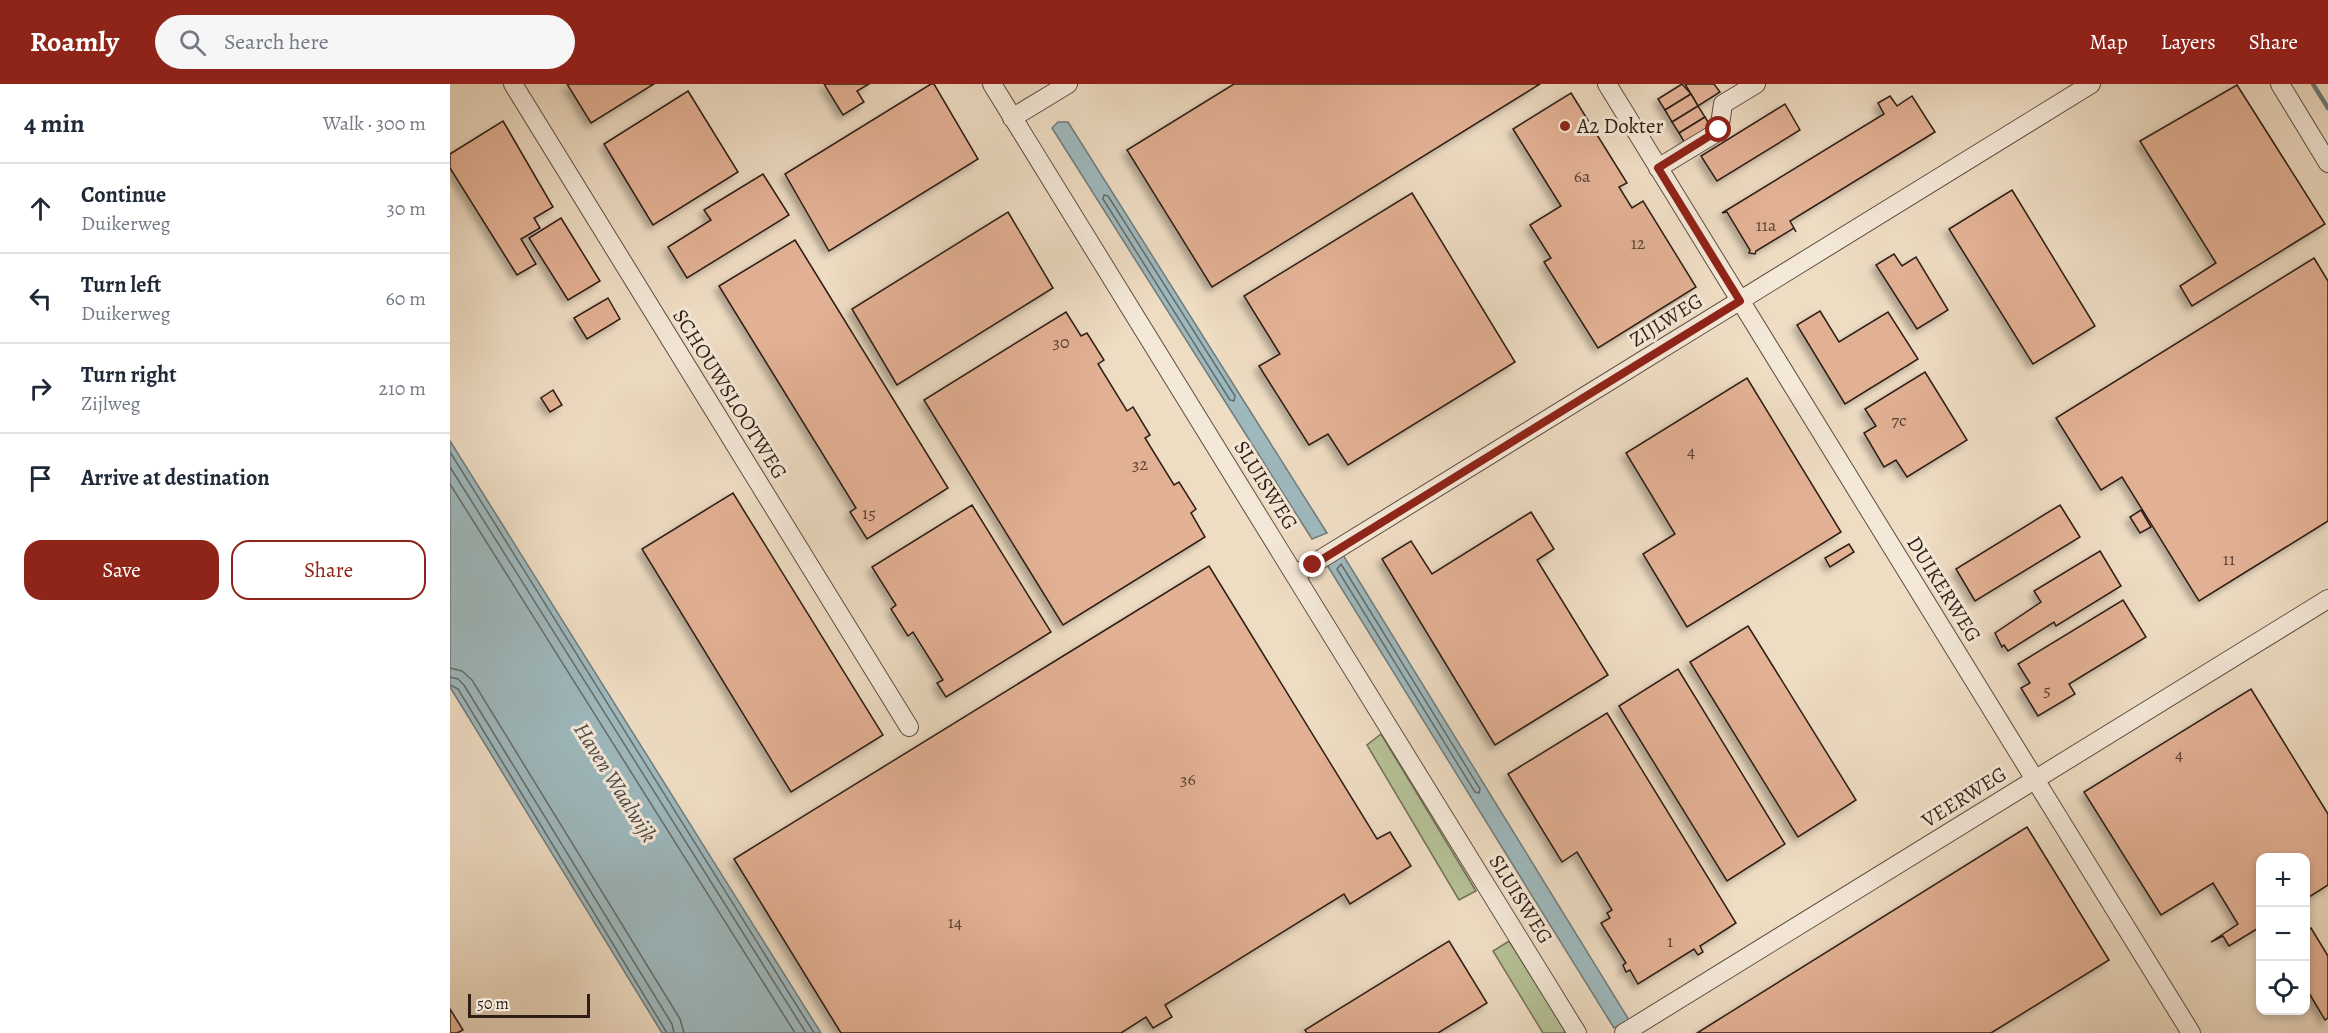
<!DOCTYPE html>
<html lang="en">
<head>
<meta charset="utf-8">
<style>
  :root { --surface:#fff; --page:#f6f6f7; --text:#1f2937; --muted:#747a83; --line:#e0e1e3; --accent:#8f2418 }
  body { margin:0; font-family:Alegreya,serif; background:var(--page); color:var(--text) }
  .controls { position:absolute; right:18px; bottom:18px; display:grid; overflow:hidden; border-radius:12px; box-shadow:0 3px 9px #0003 }
  .controls button { width:54px; height:54px; display:grid; place-items:center; padding:0; border:0; border-bottom:2px solid var(--line); background:var(--surface); color:var(--text); font:30px sans-serif }
  .scale { position:absolute; left:18px; bottom:15px; width:122px; box-sizing:border-box; padding-left:6px; border:3px solid #2e1e14; border-top:0; font-size:16px; line-height:21px; white-space:nowrap; color:#2e1e14; -webkit-text-stroke:4px #f4e8d8; paint-order:stroke }
  .stop { position:absolute; width:18px; height:18px; margin:-14px; border:4px solid #8f2418; border-radius:50%; background:#fff }
  .stop.end { background:#8f2418; border-color:#fff; box-shadow:0 2px 6px #0008 }
  .list { margin:0; padding:0; list-style:none }
  h2 { display:flex; justify-content:space-between; align-items:center; height:78px; margin:0; padding:0 24px; font-size:26px }
  h2 small { font-size:20px; font-weight:400; color:var(--muted) }
  .list li { display:grid; grid-template-columns:39px 1fr auto; gap:18px; align-items:center; box-sizing:border-box; height:90px; padding:0 24px; border-top:2px solid var(--line) }
  .list b { display:block; font-size:22px; white-space:nowrap }
  .list p { margin:0; font-size:20px; white-space:nowrap; color:var(--muted) }
  .list em { font-size:20px; font-style:normal; color:var(--muted) }
  .actions { display:flex; gap:12px; padding:18px 24px }
  .actions a { flex:1; padding:14px 0; border:2px solid var(--accent); border-radius:18px; text-align:center; font-size:21px; color:var(--accent) }
  .actions .main { background:var(--accent); color:#fff }
  .icon { flex:none; width:33px; height:33px; fill:none; stroke:currentColor; stroke-width:2; stroke-linecap:round; stroke-linejoin:round }
  .map { position:relative; flex:none; width:1878px; height:949px; overflow:hidden }
  header { display:flex; align-items:center; gap:36px; box-sizing:border-box; height:84px; padding:0 30px; background:var(--accent); color:#fff }
  header strong { font-size:28px }
  nav { display:flex; gap:33px; margin-inline-start:auto; font-size:21px }
  .search { width:420px; height:54px; background:var(--page); display:flex; align-items:center; gap:15px; box-sizing:border-box; padding:0 21px; border-radius:33px; color:var(--muted); font-size:22px }
  main { display:flex }
  aside { flex:1; background:var(--surface) }
  .map>svg:first-child { display:block }
</style>
</head>
<body>
<header>
<strong>Roamly</strong>
<div class="search"><svg class="icon" aria-label="search" viewBox="0 0 24 24"><circle cx="10" cy="10" r="6"/><path d="M15 15l6 6"/></svg>Search here</div>
<nav><a>Map</a><a>Layers</a><a>Share</a></nav>
</header>
<main>
<aside>
<h2>4 min<small>Walk · 300 m</small></h2>
<ul class="list">
<li><svg class="icon" aria-label="ahead" viewBox="0 0 24 24"><path d="M12 20V5M6 11l6-6 6 6"/></svg><div><b>Continue</b><p>Duikerweg</p></div><em>30 m</em></li>
<li><svg class="icon" aria-label="left" viewBox="0 0 24 24"><path d="M17 20v-9H6M10 6l-5 5 5 5"/></svg><div><b>Turn left</b><p>Duikerweg</p></div><em>60 m</em></li>
<li><svg class="icon" aria-label="right" viewBox="0 0 24 24"><path d="M7 20v-9h11M14 6l5 5-5 5"/></svg><div><b>Turn right</b><p>Zijlweg</p></div><em>210 m</em></li>
<li><svg class="icon" aria-label="arrive" viewBox="0 0 24 24"><path d="M6 21V4h12l-3 4 3 4H6"/></svg><div><b>Arrive at destination</b></div></li>
</ul>
<div class="actions"><a class="main">Save</a><a>Share</a></div>
</aside>
<div class="map">
<svg width="1878" height="949" viewBox="0 0 1878 949">
  <defs>
    <filter id="shadow"><feDropShadow dx="-4.5" dy="4.5" stdDeviation="3" flood-color="#0004"/></filter>
  </defs>
  <rect width="100%" height="100%" fill="#eedcc3"/>
  <filter id="stains"><feTurbulence type="fractalNoise" baseFrequency=".00333" numOctaves="4"/><feColorMatrix values="0 0 0 0 .2 0 0 0 0 .09 0 0 0 0 .02 0 0 0 .5 -.17"/></filter>
  <radialGradient id="worn" r=".72"><stop offset=".6" stop-color="#630" stop-opacity="0"/><stop offset="1" stop-color="#630" stop-opacity=".3"/></radialGradient>
  <g fill="#b5c196" stroke="#727055" stroke-width="1.5">
    <path d="M931,650L1026,807L1009,816L917,661Z"/>
    <path d="M1059,857L1114,945L1115,949H1093L1043,867Z"/>
  </g>
  <g fill="#9eb9be" stroke="#717b7a" stroke-width="1.5">
    <path d="M608,38H618L877,449L862,455L602,44Z"/>
    <path d="M0,357L371,949H212L0,603Z"/>
    <path d="M893,471L1179,936L1164,944L877,481Z"/>
  </g>
  <g fill="none" stroke-linecap="round" stroke-linejoin="round">
    <g stroke="#666c69" stroke-width="1.5">
      <path d="M654,111L658,112L785,312L784,317L780,316L653,115Z"/>
      <path d="M0,368L364,949"/>
      <path d="M0,383L356,949"/>
      <path d="M0,400L345,949"/>
      <path d="M891,480L1030,705L1029,709L1025,708L887,485Z"/>
      <path d="M0,584L12,587L22,596L230,935L234,949"/>
      <path d="M0,593L8,595L14,601L222,940L224,949"/>
      <path d="M0,601L8,605L217,949"/>
    </g>
    <path stroke="#717b7a" stroke-width="4.5" d="M1863,0L1878,24"/>
  </g>
  <g fill="#e2b093" stroke="#2e1e14" stroke-width="1.5" filter="url(#shadow)">
    <path d="M117,0H204L141,39Z"/>
    <path d="M374,0H419L407,7L414,18L393,31Z"/>
    <path d="M481,0H484L528,75L379,167L335,90Z"/>
    <path d="M784,0H1090L762,203L677,66Z"/>
    <path d="M1232,0L1241,10L1215,26L1208,15Z"/>
    <path d="M1235,0H1264L1270,8L1248,22Z"/>
    <path d="M1787,1L1875,140L1742,222L1730,202L1766,179L1690,57Z"/>
    <path d="M238,7L288,88L203,141L154,60Z"/>
    <path d="M1121,9L1177,99L1169,103L1182,124L1193,117L1246,203L1148,264L1094,178L1101,174L1080,141L1111,122L1063,45Z"/>
    <path d="M1241,10L1248,22L1222,38L1215,26Z"/>
    <path d="M1440,12L1447,22L1462,12L1485,48L1340,137L1346,148L1344,144L1306,167L1305,170L1299,169L1300,166L1277,128L1272,129L1434,30L1428,19Z"/>
    <path d="M1335,20L1350,46L1267,97L1251,72Z"/>
    <path d="M1248,22L1255,33L1229,49L1222,38Z"/>
    <path d="M1255,33L1262,45L1236,61L1229,49Z"/>
    <path d="M53,37L103,123L84,134L90,144L71,155L86,180L67,191L0,84V70Z"/>
    <path d="M313,90L339,131L237,194L218,163L261,136L254,126Z"/>
    <path d="M1562,106L1645,242L1583,280L1499,145Z"/>
    <path d="M962,109L1065,278L898,381L878,350L859,361L809,282L830,270L794,212Z"/>
    <path d="M558,128L603,204L447,301L402,225Z"/>
    <path d="M111,134L150,197L118,216L79,154Z"/>
    <path d="M345,156L498,404L417,455L400,428L406,424L269,202Z"/>
    <path d="M1444,170L1452,182L1466,173L1498,226L1467,245L1426,181Z"/>
    <path d="M1864,174L1878,197V437L1749,517L1672,393L1651,406L1606,334Z"/>
    <path d="M158,214L170,235L137,255L124,234Z"/>
    <path d="M1370,227L1389,258L1438,228L1468,275L1395,320L1347,241Z"/>
    <path d="M616,228L631,252L637,249L654,276L648,280L677,327L683,323L700,351L695,354L724,401L729,398L746,425L741,429L755,453L613,541L474,316Z"/>
    <path d="M1475,288L1517,356L1457,393L1446,376L1434,383L1414,349L1426,342L1415,325Z"/>
    <path d="M1297,294L1391,448L1237,543L1193,470L1225,450L1176,369Z"/>
    <path d="M103,306L112,321L100,328L91,314Z"/>
    <path d="M283,409L433,651L341,708L192,465Z"/>
    <path d="M522,421L601,548L496,613L487,599L493,596L463,548L458,552L441,525L446,521L422,483Z"/>
    <path d="M1610,421L1630,453L1525,517L1506,485Z"/>
    <path d="M1691,426L1701,443L1690,449L1680,433Z"/>
    <path d="M1081,428L1104,465L1087,476L1158,591L1045,661L932,475L961,457L982,490Z"/>
    <path d="M1399,460L1404,468L1380,483L1375,474Z"/>
    <path d="M1650,467L1671,502L1606,542L1604,538L1558,567L1554,561L1552,563L1545,549L1591,518L1584,507Z"/>
    <path d="M759,482L927,755L940,748L961,782L900,820L894,810L715,921L722,933L703,944L696,933L671,949H391L284,775Z"/>
    <path d="M1673,516L1696,553L1619,600L1625,610L1588,632L1571,604L1580,599L1568,580Z"/>
    <path d="M1298,542L1406,716L1348,753L1240,578Z"/>
    <path d="M1228,585L1335,760L1277,797L1169,622Z"/>
    <path d="M1801,605L1878,730V801L1856,815V774H1810V843L1779,862L1773,852L1761,858L1788,840L1763,799L1711,831L1634,708Z"/>
    <path d="M1157,629L1286,839L1250,862L1253,868L1248,871L1244,865L1188,900L1180,886L1176,888L1173,881L1176,879L1151,839L1160,834L1157,829L1162,826L1127,768L1112,778L1058,690Z"/>
    <path d="M1577,743L1659,876L1541,949H1247Z"/>
    <path d="M1861,844L1878,872V934L1875,936L1856,904V847Z"/>
    <path d="M999,857L1037,919L988,949H857L855,946Z"/>
    <path d="M0,925L13,946L7,949H0Z"/>
  </g>
  <g fill="none" stroke-linecap="round" stroke-linejoin="round">
    <g stroke="#5e4e40" stroke-width="20">
      <g id="minor">
        <path d="M63,0L459,643"/>
        <path d="M542,0L1127,949"/>
        <path d="M1157,0L1741,949"/>
        <path d="M1830,0L1878,79"/>
        <path d="M562,34L618,0"/>
        <path d="M1208,84L1269,47L1273,20L1306,0"/>
        <path d="M845,491L1641,0"/>
        <path d="M1174,949L1878,515"/>
      </g>
    </g>
    <use href="#minor" stroke="#f4e8d8" stroke-width="18"/>
  </g>
  <g fill="none" stroke-linecap="round" stroke-linejoin="round">
    <path stroke="#8f2418" stroke-width="8" d="M863,481L1290,217L1208,84L1269,46"/>
  </g>
  <circle fill="#8f2418" stroke="#f4e8d8" stroke-width="2" cx="1115" cy="42" r="6"/>
  <g text-anchor="middle" stroke-width="6" stroke-linejoin="round" paint-order="stroke">
    <g font-size="18" fill="#5b4234">
      <text x="1132" y="98">6a</text>
      <text x="1316" y="147">11a</text>
      <text x="1188" y="165">12</text>
      <text x="611" y="264">30</text>
      <text x="1449" y="342">7c</text>
      <text x="1241" y="373">4</text>
      <text x="690" y="386">32</text>
      <text x="419" y="435">15</text>
      <text x="1779" y="481">11</text>
      <text x="1597" y="612">5</text>
      <text x="1729" y="676">4</text>
      <text x="738" y="701">36</text>
      <text x="505" y="844">14</text>
      <text x="1220" y="863">1</text>
    </g>
    <g font-size="21" fill="#2e1e14" stroke="#f4e8d8" text-anchor="start">
      <text x="1127" y="49">A2 Dokter</text>
    </g>
    <g font-size="21" fill="#2e1e14" stroke="#f4e8d8">
      <text transform="translate(1216 236) rotate(-32)" y="7">ZIJLWEG</text>
      <text transform="translate(280 310) rotate(58)" y="7">SCHOUWSLOOTWEG</text>
      <text transform="translate(816 401) rotate(58)" y="7">SLUISWEG</text>
      <text transform="translate(1494 505) rotate(58)" y="7">DUIKERWEG</text>
      <text transform="translate(1514 713) rotate(-32)" y="7">VEERWEG</text>
      <text transform="translate(1071 815) rotate(58)" y="7">SLUISWEG</text>
    </g>
    <g font-size="22" font-style="italic" fill="#504c47" stroke="#f4e8d8">
      <text transform="translate(166 698) rotate(58)" y="8">Haven Waalwijk</text>
    </g>
  </g>
  <rect width="100%" height="100%" filter="url(#stains)"/>
  <rect width="100%" height="100%" fill="url(#worn)"/>
</svg>
<div class="controls">
<button>+</button>
<button>−</button>
<button><svg class="icon" aria-label="locate" viewBox="0 0 24 24"><circle cx="12" cy="12" r="6"/><path d="M12 2v4M12 18v4M2 12h4M18 12h4"/></svg></button>
</div>
<div class="scale">50 m</div>
<div class="stop" style="left:1269px;top:46px"></div>
<div class="stop end" style="left:863px;top:481px"></div>
</div>
</main>
</body>
</html>
